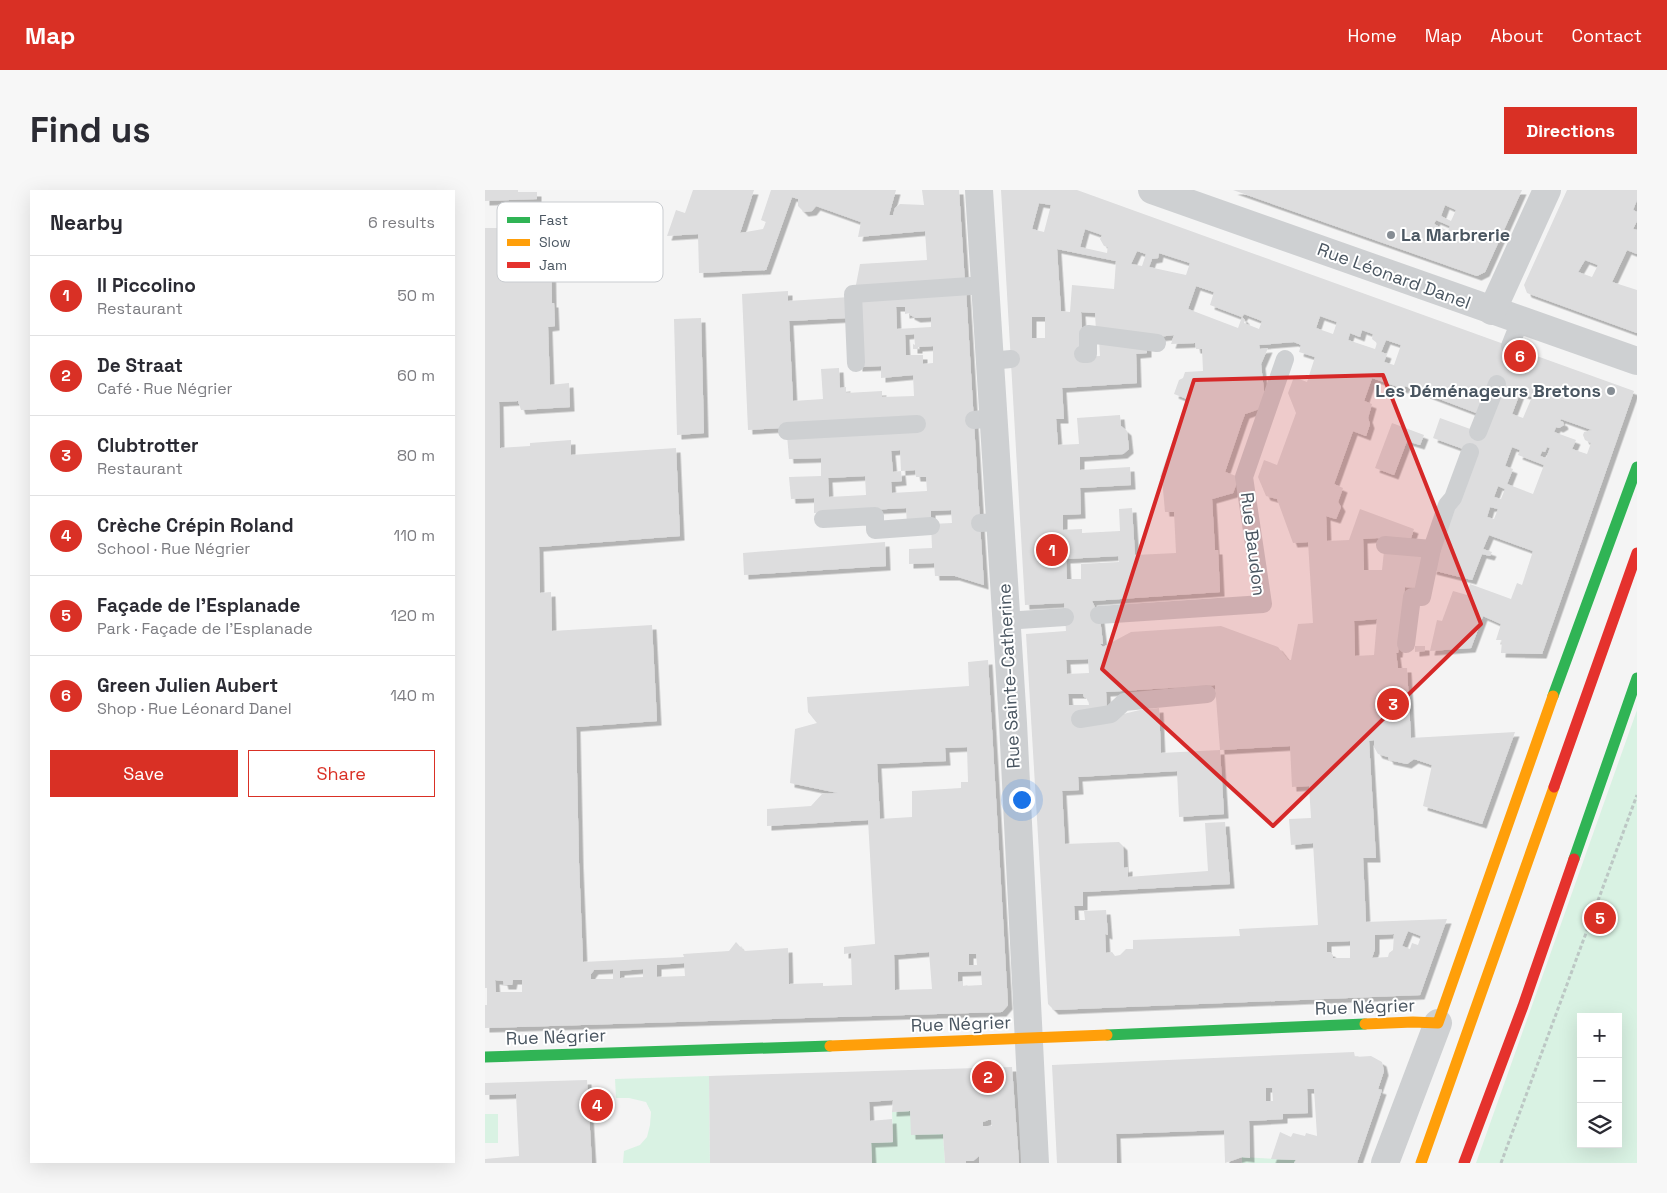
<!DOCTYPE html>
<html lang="en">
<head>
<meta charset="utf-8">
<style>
  :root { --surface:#fff; --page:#f7f7f7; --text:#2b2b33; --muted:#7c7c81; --line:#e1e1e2; --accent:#d93025 }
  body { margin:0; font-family:"Space Grotesk",sans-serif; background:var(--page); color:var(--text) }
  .controls { position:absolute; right:15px; bottom:15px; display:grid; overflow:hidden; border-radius:0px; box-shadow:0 5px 20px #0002 }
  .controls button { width:45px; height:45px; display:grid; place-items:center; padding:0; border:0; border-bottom:1px solid var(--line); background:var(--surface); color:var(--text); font:25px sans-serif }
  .you { position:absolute; left:536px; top:609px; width:18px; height:18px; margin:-12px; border:4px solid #fff; border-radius:50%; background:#1a73e8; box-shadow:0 0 0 8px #1a73e833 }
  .badge { display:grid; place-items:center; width:32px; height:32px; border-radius:50%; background:var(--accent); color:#fff; font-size:16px; font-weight:700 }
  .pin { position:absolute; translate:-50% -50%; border:2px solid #fff; box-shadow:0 1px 5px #0006 }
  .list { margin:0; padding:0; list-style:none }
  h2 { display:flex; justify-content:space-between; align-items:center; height:65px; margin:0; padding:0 20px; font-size:21px }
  h2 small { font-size:16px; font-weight:400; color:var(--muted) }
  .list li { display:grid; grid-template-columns:32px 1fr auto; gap:15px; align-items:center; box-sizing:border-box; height:80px; padding:0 20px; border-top:1px solid var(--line) }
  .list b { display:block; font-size:19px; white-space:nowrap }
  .list p { margin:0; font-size:16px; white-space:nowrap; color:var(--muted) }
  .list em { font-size:16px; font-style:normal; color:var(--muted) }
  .actions { display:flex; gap:10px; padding:15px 20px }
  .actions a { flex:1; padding:11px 0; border:1px solid var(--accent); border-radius:0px; text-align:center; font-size:18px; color:var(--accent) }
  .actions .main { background:var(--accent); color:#fff }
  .icon { flex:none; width:28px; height:28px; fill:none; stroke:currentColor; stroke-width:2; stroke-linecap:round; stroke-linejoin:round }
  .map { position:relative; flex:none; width:1152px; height:973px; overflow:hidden; border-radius:0px }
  header { display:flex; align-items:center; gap:30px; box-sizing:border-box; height:70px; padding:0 25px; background:var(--accent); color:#fff }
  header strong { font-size:24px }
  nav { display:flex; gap:28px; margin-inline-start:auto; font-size:18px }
  .intro { display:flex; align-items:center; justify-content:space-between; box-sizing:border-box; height:120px; padding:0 30px }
  h1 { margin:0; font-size:35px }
  .button { padding:12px 22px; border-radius:0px; background:var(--accent); color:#fff; font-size:18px; font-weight:700 }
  main { display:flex; gap:30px; padding:0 30px }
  aside { flex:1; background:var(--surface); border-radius:0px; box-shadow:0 5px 20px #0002 }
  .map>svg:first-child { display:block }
</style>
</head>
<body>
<header>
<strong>Map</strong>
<nav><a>Home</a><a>Map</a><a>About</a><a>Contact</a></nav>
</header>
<div class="intro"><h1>Find us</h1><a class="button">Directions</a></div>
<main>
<aside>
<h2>Nearby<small>6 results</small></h2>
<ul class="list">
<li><span class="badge">1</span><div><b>Il Piccolino</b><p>Restaurant</p></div><em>50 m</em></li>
<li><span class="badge">2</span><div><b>De Straat</b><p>Café · Rue Négrier</p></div><em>60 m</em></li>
<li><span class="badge">3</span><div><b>Clubtrotter</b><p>Restaurant</p></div><em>80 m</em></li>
<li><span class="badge">4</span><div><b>Crèche Crépin Roland</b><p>School · Rue Négrier</p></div><em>110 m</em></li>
<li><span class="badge">5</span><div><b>Façade de l'Esplanade</b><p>Park · Façade de l'Esplanade</p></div><em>120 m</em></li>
<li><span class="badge">6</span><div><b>Green Julien Aubert</b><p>Shop · Rue Léonard Danel</p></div><em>140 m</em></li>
</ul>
<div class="actions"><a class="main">Save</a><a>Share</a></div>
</aside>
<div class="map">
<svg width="1152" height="973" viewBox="0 0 1152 973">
  <defs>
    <filter id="shadow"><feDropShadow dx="4.5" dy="4.5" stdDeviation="0" flood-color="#0004"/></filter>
  </defs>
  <rect width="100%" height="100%" fill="#f4f4f4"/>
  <g fill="#d9f2e3" fill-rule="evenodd">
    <path d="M1152,520V973H991ZM1096,827H1133V954H1096Z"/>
    <path d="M224,886L225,973H138L139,961L155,955L162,947L165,935L166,922L161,912L144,908H131L130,889Z"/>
    <path d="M425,921L458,944L460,973H387L386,953L408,952L407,922Z"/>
    <rect x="0" y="924" width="13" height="29"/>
    <path d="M757,967L811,970L809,973H757Z"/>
  </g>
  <g fill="#ddddde" fill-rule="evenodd" filter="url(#shadow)">
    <path d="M0,0H33V2H52V9L0,11Z"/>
    <path d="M208,0H269L255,43L278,39L281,32L276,30L286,0H411L404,25H408L410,18L415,14L439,15L437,0H474L480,93L370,100L375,74L442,70L440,41L373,47L376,32L331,16L327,21L319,22L313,16V9L307,7L281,80L214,83L213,44L182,46L191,20L200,23Z"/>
    <path d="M516,0H592L1149,201L1057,464L1016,463L1017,450H1011L1016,434L998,426L986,458L945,461L952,430L957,431L968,401L982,405L985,394L1026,409L1032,393L1037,395L1048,361L1004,345L998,359L1007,362L1005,366L997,364L987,390L947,380L950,362L992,264L948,248L955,228L988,240L994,224L920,196L919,199L887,188L879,211L887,214L883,228L885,234L881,246L868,241L849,294L858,298L853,312L856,317L851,329L841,326L842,351L864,350L875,319L929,339L925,351L892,348L878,349L879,380H897L899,361L942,362L934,398L920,397L913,463H911L913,478H922L926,548L1030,542L997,634L938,616L947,575L929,569L922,574L904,570L903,567L893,564L889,557V550L884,551L891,668H878L881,732L962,729L935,805L569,820L563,814L541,444L581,441L579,413L540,415ZM554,13L566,15L559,42L547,39ZM600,39L617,45L615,49L619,56L623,57L622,63L595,57ZM572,59L631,71L629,99L587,95L585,122L576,121ZM652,61L661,64L657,76L646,74ZM674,63L705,73L701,85L664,77L667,69L673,68ZM711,96L729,102L725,115L757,127L759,124L777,131L774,139L759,133L760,130L757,127L753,138L703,119ZM596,122L610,123L611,142L673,147L689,145L686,154L710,153L711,159H717L718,181L700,182L698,188L694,190L689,204L702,209L675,287L677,288L680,322H689L691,363L650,365L647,318L634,319L635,341L597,343V339L578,340V325L596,324L595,298L646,295L645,277L595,280V267L638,264L644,259L642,241L636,236L635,225L592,228L594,254L573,255L571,229H579L577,198L652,193L651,164L662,163V154L614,149L615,166L599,167ZM835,126L852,132L848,144L831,138ZM547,127H560V148H547ZM877,140L888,144L887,149L892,153L890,159L863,150L865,143L875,147ZM901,150L916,155L909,175L899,172L902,164L896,162ZM809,152L816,155L814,162L830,167L822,192L809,187L803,203L811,223L792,275L779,270L773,287L781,306L792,309L808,353L823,352L828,433L813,434L806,470H803L793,457L736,436L646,442L618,457L615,454H618L615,428L607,411L735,402L733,360H730L727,309L748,303L754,287L740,282L757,232L760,224L777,218L783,202L779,201L776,174L783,158L775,159L774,155ZM1035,203L1047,207L1038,228L1027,224ZM1076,229L1107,240L1099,242L1098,245L1100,250L1106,253L1102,264L1087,259L1091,250L1069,242L1071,237L1074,238L1079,235L1078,232L1075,231ZM1027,257L1035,260L1033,265L1059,275L1048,304L1022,294L1028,279L1020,276ZM1062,257L1065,258L1061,268L1055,266L1057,261L1060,262ZM1013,296L1020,299L1016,309L1009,307ZM1005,317L1013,319L1009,329L1002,327ZM633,366L634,372L596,374V389H582L581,369ZM892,429L889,465L870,466L869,431ZM603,469L604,483L582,484L581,470ZM730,495L735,560L805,556L807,597L824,596L826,628L804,629L806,655L828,653L833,735L754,739L755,746L648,750V759H641L635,765L630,766L627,762L621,763L620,744L623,745L621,720L599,721L600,730H590L589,716H598V702L745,694L740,632L720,633L723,681L643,687V677L639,678L638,656L634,652L580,654L577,601L594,600L593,587L692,581L694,627L739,624L735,560L676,563L674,518L655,520L609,531L622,520L621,502ZM583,504H598L599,507L603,509L604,515H584ZM923,741L936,746L933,755L927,753L925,759L917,756ZM909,744L908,760L904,763L903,767L887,768L890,759V745ZM865,751V768H848V765L845,762H842V752Z"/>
    <path d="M748,0H1037L1000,82L992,86ZM960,15L971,20L966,31L956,26ZM951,30L965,36L963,41L949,34Z"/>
    <path d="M1082,0H1152V10L1148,20L1152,22V31L1148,39L1152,40V64L1142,60L1127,92L1152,100V143L1042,103L1039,95ZM1100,70L1113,75L1107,87L1093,82Z"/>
    <path d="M0,38H30V45L55,44L60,47V50H66L67,113H69L70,136L63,137L65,195L84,193L85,217L36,220L33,211L14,212L15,258L45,256V253L86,250V265L191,258L195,346L54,357L55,403L66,402L67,441L167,435L172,531L91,537L94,673L98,772L199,767L198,764L244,761L251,752L259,761L303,758L304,794L338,793V796L367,795L366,763L359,764V757L390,754L383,630L282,636V619L326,616L337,604L353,603L305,593L310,539L332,533L323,522L322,507L484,496L483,472L503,470L523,815L517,822L0,838V815H2V798H0ZM482,557L483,592H476V598L427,601V627L395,629L392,574L461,571L460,558ZM444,762L447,799L410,800L409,765ZM484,764H491L492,775H484ZM199,773L200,786L172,787V775ZM128,779V789H106V784L109,780ZM158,779V787L135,788V781ZM496,781L497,795L478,796V791L473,792V782ZM10,790L18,791L19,795H27L28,790H37V802H11Z"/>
    <path d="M481,100L496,349L499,395L470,386H450L449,373L424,374V359L447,358L446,334L467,333L466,320L446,321V334L422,335L421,318L329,323V308L306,309L304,287L336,286V268L304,269L302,245L432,230L263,240L257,104L303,101V111L365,107L362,128L304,131L308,211L338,209L336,179L354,178L355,198L361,197V203L397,201V207L429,206L428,185L396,188V176L373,177L371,106ZM411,117H420V124L425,123V125L431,128L446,127V137L412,139ZM429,144L430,155L428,154V159H433V157L448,156V173L438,174V165H421L420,145ZM415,260L416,281L430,280L431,287H441L442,301L407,303L406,292L417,291L416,281L408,282L406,261ZM380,286L381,305L344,307L343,288Z"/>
    <path d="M216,128L219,243L192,245L189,129Z"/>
    <path d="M907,233L939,245L935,255L922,251L909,285L890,278Z"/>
    <path d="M400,352L401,376L259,385L258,363Z"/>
    <path d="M930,456H940V461L930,462Z"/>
    <path d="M869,862L870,867L886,866L897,872L899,881L893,899L897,900L872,973H809L811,970L786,969L795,942L806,947L808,943L820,946L821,943L832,946L829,899H822L823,923L798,924V929L764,931L765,968L757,967L740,973L739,940L631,944L632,973H572L567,875ZM781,898H787L788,911H781Z"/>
    <path d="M527,877L534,973H494V966L488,971H481V973H460L458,944L426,945L425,921L407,922L408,910L384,912L385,931L407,929L408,952L386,953L387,973H225L224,886ZM503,930H506L507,936H498V932Z"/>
    <path d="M102,890L107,973H0V969L34,966L31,904L0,905V893Z"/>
  </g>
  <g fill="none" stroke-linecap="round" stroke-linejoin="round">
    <path stroke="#bcc7c4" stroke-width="3" stroke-dasharray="4 2.5" stroke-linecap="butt" d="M1016,973L1152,605"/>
    <g stroke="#ced0d2" stroke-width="18">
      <path d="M1025,156L1035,131"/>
      <path d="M598,164H603V144L672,153"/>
      <path d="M505,171L526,169"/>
      <path d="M371,173L368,104L500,95"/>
      <path d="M489,230L508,228"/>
      <path d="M302,241L432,234"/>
      <path d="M993,242L1012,194"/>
      <path d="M338,329L390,326V340L446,336"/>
      <path d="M495,333L515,332"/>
      <path d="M900,355L947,359L962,315L968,308L985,262"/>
      <path d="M614,425L778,414L759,287L800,169"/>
      <path d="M521,431L580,427"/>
      <path d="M921,454L927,407H937L947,359"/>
      <path d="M595,529L626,524L639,512L722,504"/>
    </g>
    <g stroke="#ced0d2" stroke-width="28">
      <path d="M494,0L528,533L550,973"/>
      <path d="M667,0L1152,171"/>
      <path d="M1007,121L1062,0"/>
      <path d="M900,973L953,833"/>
    </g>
    <g stroke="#30b455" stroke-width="11">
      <path d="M1068,506L1152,277"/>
      <path d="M1089,669L1152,488"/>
      <path d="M622,845L880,834"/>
      <path d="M0,867L345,856"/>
    </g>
    <g stroke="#ff9f0a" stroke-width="11">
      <path d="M880,834L928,832L953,833L1068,506"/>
      <path d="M345,856L622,845"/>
      <path d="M936,973L1069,597"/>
    </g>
    <g stroke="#e5322d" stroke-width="11">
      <path d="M1069,597L1152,363"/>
      <path d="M979,973L1038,816L1089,669"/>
    </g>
  </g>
  <path fill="#d62828" fill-opacity="0.2" stroke="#d62828" stroke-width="4" stroke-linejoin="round" d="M898,185L996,434L788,636L617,479L709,190Z"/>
  <g fill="#868d94" stroke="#fff" stroke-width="2">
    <circle cx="906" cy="45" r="5"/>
    <circle cx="1126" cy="201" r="5"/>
  </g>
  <g text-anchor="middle" stroke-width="4" stroke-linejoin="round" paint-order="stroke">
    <g font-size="18" font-weight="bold" fill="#4a5661" stroke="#fff" text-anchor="start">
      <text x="916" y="51">La Marbrerie</text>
      <text x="1116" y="207" text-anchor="end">Les Déménageurs Bretons</text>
    </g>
    <g font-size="18" fill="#4a5661" stroke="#fff">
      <text transform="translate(909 86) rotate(20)" y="6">Rue Léonard Danel</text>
      <text transform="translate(768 354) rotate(83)" y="6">Rue Baudon</text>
      <text transform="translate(524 486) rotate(-93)" y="6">Rue Sainte-Catherine</text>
      <text transform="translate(880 817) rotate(-2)" y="6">Rue Négrier</text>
      <text transform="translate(476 834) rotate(-2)" y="6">Rue Négrier</text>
      <text transform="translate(71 847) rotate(-2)" y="6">Rue Négrier</text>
    </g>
  </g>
  <rect x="12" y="12" width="166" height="80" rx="8" fill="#fff" stroke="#c9ccd0" stroke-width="1"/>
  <rect x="22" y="27" width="23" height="6" fill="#30b455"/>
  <rect x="22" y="49" width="23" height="7" fill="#ff9f0a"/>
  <rect x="22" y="72" width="23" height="6" fill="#e5322d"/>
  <g font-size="14" fill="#4a5661">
    <text x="54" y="35">Fast</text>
    <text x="54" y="57">Slow</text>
    <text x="54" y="80">Jam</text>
  </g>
</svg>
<div class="controls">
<button>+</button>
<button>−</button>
<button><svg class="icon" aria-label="layers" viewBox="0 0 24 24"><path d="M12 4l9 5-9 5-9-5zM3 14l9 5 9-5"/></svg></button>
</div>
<div class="you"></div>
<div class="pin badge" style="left:567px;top:360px">1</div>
<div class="pin badge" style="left:503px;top:887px">2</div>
<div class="pin badge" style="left:908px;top:514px">3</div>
<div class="pin badge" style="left:112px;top:915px">4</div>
<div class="pin badge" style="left:1115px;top:728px">5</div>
<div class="pin badge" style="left:1035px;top:166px">6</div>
</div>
</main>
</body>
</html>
